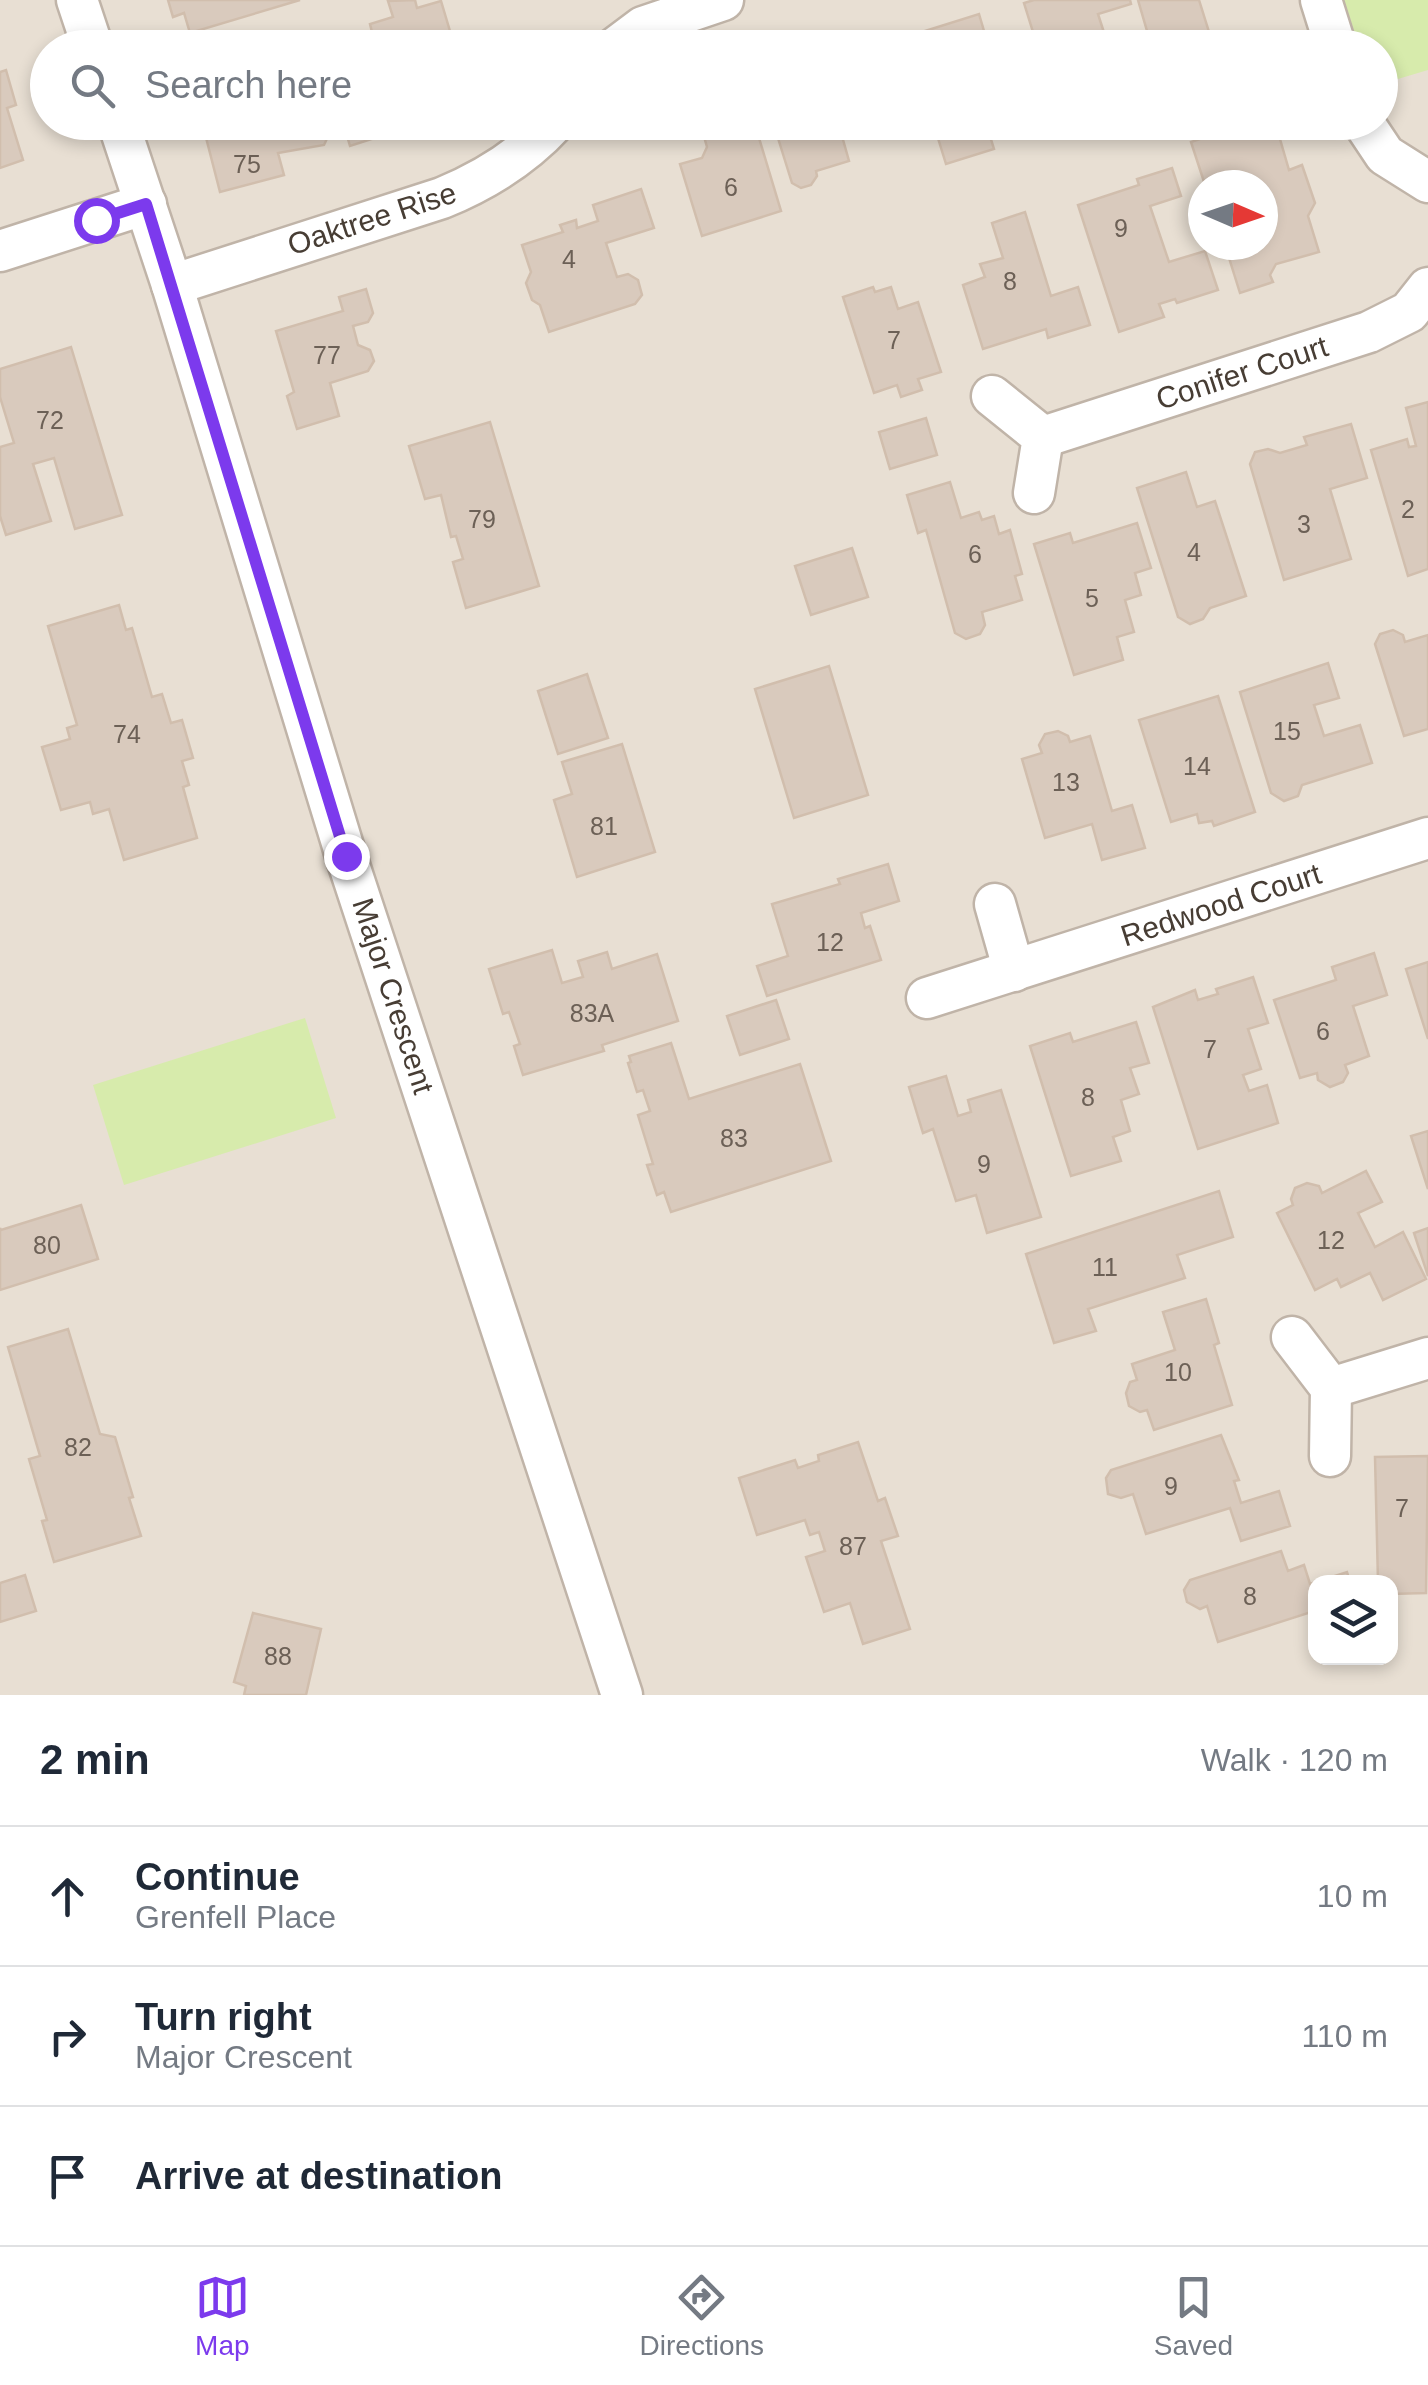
<!DOCTYPE html>
<html lang="en">
<head>
<meta charset="utf-8">
<style>
  :root { --surface:#fff; --page:#f2f2f3; --text:#1f2937; --muted:#747a83; --line:#e0e1e3; --accent:#7c3aed }
  body { margin:0; font-family:Arial,sans-serif; background:var(--page); color:var(--text) }
  .controls { position:absolute; right:30px; bottom:30px; display:grid; overflow:hidden; border-radius:20px; box-shadow:0 5px 15px #0003 }
  .controls button { width:90px; height:90px; display:grid; place-items:center; padding:0; border:0; border-bottom:2px solid var(--line); background:var(--surface); color:var(--text); font:50px sans-serif }
  .compass { position:absolute; left:1188px; top:170px; width:90px; height:90px; border-radius:50%; background:var(--surface); box-shadow:0 5px 15px #0003; rotate:92deg }
  .stop { position:absolute; width:30px; height:30px; margin:-22px; border:8px solid #7c3aed; border-radius:50%; background:#fff }
  .stop.end { background:#7c3aed; border-color:#fff; box-shadow:0 2px 10px #0008 }
  .list { margin:0; padding:0; list-style:none }
  h2 { display:flex; justify-content:space-between; align-items:center; height:130px; margin:0; padding:0 40px; font-size:42px }
  h2 small { font-size:32px; font-weight:400; color:var(--muted) }
  .list li { display:grid; grid-template-columns:65px 1fr auto; gap:30px; align-items:center; box-sizing:border-box; height:140px; padding:0 40px; border-top:2px solid var(--line) }
  .list b { display:block; font-size:38px; white-space:nowrap }
  .list p { margin:0; font-size:32px; white-space:nowrap; color:var(--muted) }
  .list em { font-size:32px; font-style:normal; color:var(--muted) }
  .icon { flex:none; width:55px; height:55px; fill:none; stroke:currentColor; stroke-width:2; stroke-linecap:round; stroke-linejoin:round }
  .map { position:relative; flex:none; width:1428px; height:1695px; overflow:hidden }
  .search { position:absolute; background:var(--surface); box-shadow:0 5px 15px #0003; left:30px; right:30px; top:30px; height:110px; display:flex; align-items:center; gap:25px; box-sizing:border-box; padding:0 35px; border-radius:55px; color:var(--muted); font-size:38px }
  .sheet { height:550px; background:var(--surface) }
  nav { display:flex; justify-content:space-around; align-items:center; box-sizing:border-box; height:140px; border-top:2px solid var(--line); background:var(--surface); font-size:28px; color:var(--muted) }
  nav a { display:grid; justify-items:center; gap:5px }
  nav .on { color:var(--accent) }
  .map>svg:first-child { display:block }
</style>
</head>
<body>
<div class="map">
<svg width="1428" height="1695" viewBox="0 0 1428 1695">
  <rect width="100%" height="100%" fill="#f4ede6"/>
  <path fill="#e8dfd3" fill-rule="evenodd" d="M0,0H1428V1695H0ZM48,48H1380V122H48ZM1203,185H1263V245H1203ZM1316,1582H1390V1658H1316Z"/>
  <g fill="#d7ebac">
    <path d="M1321,0H1428V70L1381,84L1380,48L1336,47Z"/>
    <path d="M305,1018L336,1118L124,1185L93,1085Z"/>
  </g>
  <g fill="#d9cabd" stroke="#d1bead" stroke-width="2.5">
    <path d="M168,0H300L190,33L184,13L173,17Z"/>
    <path d="M415,0L417,8L441,1L455,48H376L370,24L393,17L388,1Z"/>
    <path d="M1034,0H1130L1131,4L1098,14L1109,48H1038L1024,3Z"/>
    <path d="M1138,0H1199L1214,48H1152Z"/>
    <path d="M979,14L989,48H874V47Z"/>
    <path d="M6,70L16,105L7,108L23,160L0,168V72Z"/>
    <path d="M202,122H328L331,130L324,145L278,153L284,175L220,192Z"/>
    <path d="M343,122H401L403,129L350,146Z"/>
    <path d="M721,122H763L764,126L756,128L781,211L702,236L680,164L702,158L707,147L703,133L722,127Z"/>
    <path d="M773,122H838L849,161L816,171L817,176L811,185L801,188L792,183Z"/>
    <path d="M933,122H1007L1004,128L989,133L994,149L946,164Z"/>
    <path d="M1250,122H1275L1289,170L1302,165L1315,203L1308,216L1319,252L1276,264L1270,275L1273,282L1240,293L1225,245H1263V185H1205L1191,142Z"/>
    <path d="M1172,168L1181,196L1150,206L1169,262L1205,251L1218,290L1177,303L1175,299L1159,304L1164,317L1119,332L1078,205L1139,185L1137,179Z"/>
    <path d="M641,189L654,228L606,243L617,277L628,274L638,280L642,295L635,304L549,332L540,305L532,300L526,283L531,272L522,245L563,232L560,225L576,220L577,228L598,221L593,205Z"/>
    <path d="M1025,212L1051,296L1078,287L1090,325L1048,338L1046,329L983,349L963,285L985,277L980,264L1003,258L992,223Z"/>
    <path d="M873,287L875,292L891,287L898,309L918,302L941,372L918,379L922,390L901,397L897,385L874,393L843,297Z"/>
    <path d="M366,289L373,313L368,322L353,326L358,345L370,350L374,361L368,371L330,383L339,416L297,429L287,396L294,392L276,331L343,311L339,297Z"/>
    <path d="M71,347L122,515L75,529L54,458L33,464L51,521L6,535L0,516V447L14,443L0,397V369Z"/>
    <path d="M1428,402V569L1408,576L1371,450L1407,439L1409,447L1416,446L1406,408Z"/>
    <path d="M926,418L937,455L890,469L879,432Z"/>
    <path d="M490,422L539,586L466,608L453,562L463,559L456,536L451,537L441,495L425,499L409,446Z"/>
    <path d="M1351,424L1367,478L1330,489L1351,559L1284,580L1250,464L1255,452L1268,449L1280,453L1307,445L1304,437Z"/>
    <path d="M1186,472L1197,507L1215,501L1246,596L1210,608L1203,619L1190,624L1178,617L1137,488Z"/>
    <path d="M950,482L961,518L979,512L982,520L994,516L999,534L1010,530L1022,574L1015,576L1022,600L982,612L985,625L980,634L966,639L955,633L926,530L918,533L907,495Z"/>
    <path d="M1137,523L1151,568L1135,573L1141,595L1125,600L1134,632L1117,637L1123,660L1074,675L1034,544L1070,533L1073,543Z"/>
    <path d="M852,548L868,597L811,615L795,566Z"/>
    <path d="M119,605L126,630L132,628L152,697L162,694L171,723L182,720L193,758L182,761L189,785L183,787L197,838L124,860L109,809L93,814L90,802L61,810L42,747L70,739L67,728L77,725L48,626Z"/>
    <path d="M1393,630L1403,635L1405,642L1428,635V729L1404,736L1375,644L1380,634Z"/>
    <path d="M1328,663L1339,698L1314,705L1324,736L1360,725L1372,763L1302,785L1298,796L1284,801L1271,793L1240,692Z"/>
    <path d="M829,666L868,795L794,818L755,689Z"/>
    <path d="M587,674L608,738L558,754L538,691Z"/>
    <path d="M1218,696L1255,812L1214,826L1212,821L1199,823L1197,814L1171,822L1139,720Z"/>
    <path d="M1058,731L1068,736L1070,742L1090,736L1112,811L1132,805L1145,848L1102,860L1092,824L1045,838L1022,759L1042,753L1039,745L1045,734Z"/>
    <path d="M622,744L655,852L577,877L554,800L572,794L562,762Z"/>
    <path d="M888,864L899,901L861,913L865,928L870,926L881,960L767,996L757,966L788,956L772,904L840,884L838,879Z"/>
    <path d="M552,950L562,983L583,977L578,961L607,952L612,969L657,954L678,1021L602,1045L604,1051L523,1075L514,1046L520,1044L509,1012L503,1014L489,969Z"/>
    <path d="M1374,953L1387,995L1353,1006L1369,1056L1345,1065L1348,1073L1343,1082L1330,1087L1318,1080L1317,1073L1300,1078L1274,1000L1336,980L1332,967Z"/>
    <path d="M1428,962V1039L1406,969Z"/>
    <path d="M1253,977L1268,1023L1248,1029L1261,1069L1243,1075L1249,1091L1267,1085L1278,1123L1198,1149L1153,1007L1195,990L1198,1000L1218,994L1216,989Z"/>
    <path d="M776,1000L789,1039L740,1055L727,1016Z"/>
    <path d="M1136,1022L1149,1063L1130,1068L1139,1094L1121,1100L1130,1131L1113,1137L1121,1161L1071,1176L1030,1046L1070,1033L1073,1042Z"/>
    <path d="M671,1043L689,1099L800,1064L831,1161L671,1212L664,1192L657,1195L647,1165L653,1164L638,1115L650,1111L643,1090L637,1092L628,1063L631,1062L629,1056Z"/>
    <path d="M946,1076L958,1116L971,1112L968,1100L1001,1090L1041,1217L987,1233L976,1195L956,1201L933,1129L923,1133L909,1087Z"/>
    <path d="M1428,1131V1189L1411,1136Z"/>
    <path d="M1366,1171L1382,1202L1358,1213L1375,1247L1403,1232L1426,1279L1383,1300L1370,1273L1341,1287L1337,1279L1315,1290L1277,1213L1293,1205L1291,1199L1295,1188L1307,1183L1319,1186L1322,1193Z"/>
    <path d="M1219,1191L1233,1237L1177,1255L1185,1278L1088,1309L1096,1331L1054,1343L1026,1254Z"/>
    <path d="M81,1205L98,1259L0,1290V1228L1,1230Z"/>
    <path d="M1428,1228V1276L1414,1233Z"/>
    <path d="M1206,1299L1219,1343L1214,1345L1232,1405L1154,1430L1147,1410L1140,1412L1129,1406L1126,1393L1130,1382L1137,1380L1132,1364L1175,1350L1163,1312Z"/>
    <path d="M68,1329L100,1434L115,1437L133,1497L129,1498L141,1536L54,1562L42,1521L47,1520L29,1459L40,1456L8,1347Z"/>
    <path d="M1221,1435L1239,1480L1234,1481L1241,1503L1279,1491L1290,1526L1241,1541L1230,1508L1146,1534L1133,1494L1121,1498L1108,1494L1106,1478L1111,1470Z"/>
    <path d="M858,1442L878,1501L885,1498L898,1536L881,1541L910,1629L863,1644L850,1603L824,1612L806,1557L825,1551L819,1532L810,1535L805,1520L757,1535L739,1478L795,1460L798,1468L819,1461L818,1455Z"/>
    <path d="M1428,1456L1426,1593L1390,1594V1582H1378L1375,1457Z"/>
    <path d="M1281,1551L1288,1571L1304,1565L1310,1584L1347,1572L1350,1582H1316V1625L1311,1612L1218,1642L1207,1606L1200,1609L1187,1602L1184,1590L1190,1580Z"/>
    <path d="M25,1575L36,1611L0,1622V1583Z"/>
    <path d="M253,1613L321,1629L306,1695H244L246,1686L234,1682Z"/>
  </g>
  <g fill="none" stroke-linecap="round" stroke-linejoin="round">
    <g stroke="#c0b4a8" stroke-width="45">
      <g id="minor">
        <path d="M77,0L93,48"/>
        <path d="M1321,0L1336,48"/>
        <path d="M615,48L643,27L723,0"/>
        <path d="M118,122L172,285L346,856L622,1695"/>
        <path d="M1363,122L1385,155L1428,182"/>
        <path d="M0,251L146,204"/>
        <path d="M172,285L442,198C486,180 523,157 555,122"/>
        <path d="M992,396L1043,437L1034,493"/>
        <path d="M1043,437L1369,332L1409,312L1428,288"/>
        <path d="M995,904L1014,971"/>
        <path d="M927,998L1428,838"/>
        <path d="M1292,1337L1331,1388L1330,1456"/>
        <path d="M1331,1388L1428,1358"/>
      </g>
    </g>
    <use href="#minor" stroke="#fff" stroke-width="40"/>
  </g>
  <g fill="none" stroke-linecap="round" stroke-linejoin="round">
    <path stroke="#7c3aed" stroke-width="12" d="M96,220L146,204L346,856"/>
  </g>
  <g text-anchor="middle" stroke-width="8" stroke-linejoin="round" paint-order="stroke">
    <g font-size="25" fill="#6c6056">
      <text x="247" y="173">75</text>
      <text x="731" y="196">6</text>
      <text x="1121" y="237">9</text>
      <text x="569" y="268">4</text>
      <text x="1010" y="290">8</text>
      <text x="894" y="349">7</text>
      <text x="327" y="364">77</text>
      <text x="50" y="429">72</text>
      <text x="1408" y="518">2</text>
      <text x="482" y="528">79</text>
      <text x="1304" y="533">3</text>
      <text x="1194" y="561">4</text>
      <text x="975" y="563">6</text>
      <text x="1092" y="607">5</text>
      <text x="1287" y="740">15</text>
      <text x="127" y="743">74</text>
      <text x="1197" y="775">14</text>
      <text x="1066" y="791">13</text>
      <text x="604" y="835">81</text>
      <text x="830" y="951">12</text>
      <text x="592" y="1022">83A</text>
      <text x="1323" y="1040">6</text>
      <text x="1210" y="1058">7</text>
      <text x="1088" y="1106">8</text>
      <text x="734" y="1147">83</text>
      <text x="984" y="1173">9</text>
      <text x="1331" y="1249">12</text>
      <text x="47" y="1254">80</text>
      <text x="1105" y="1276">11</text>
      <text x="1178" y="1381">10</text>
      <text x="78" y="1456">82</text>
      <text x="1171" y="1495">9</text>
      <text x="1402" y="1517">7</text>
      <text x="853" y="1555">87</text>
      <text x="1250" y="1605">8</text>
      <text x="278" y="1665">88</text>
    </g>
    <g font-size="30" fill="#473d34" stroke="#fff">
      <text transform="translate(372 219) rotate(-18)" y="10">Oaktree Rise</text>
      <text transform="translate(1242 373) rotate(-18)" y="10">Conifer Court</text>
      <text transform="translate(1221 905) rotate(-18)" y="10">Redwood Court</text>
      <text transform="translate(393 996) rotate(72)" y="10">Major Crescent</text>
    </g>
  </g>
</svg>
<div class="controls">
<button><svg class="icon" aria-label="layers" viewBox="0 0 24 24"><path d="M12 4l9 5-9 5-9-5zM3 14l9 5 9-5"/></svg></button>
</div>
<svg class="compass" viewBox="-18 -18 36 36"><path d="M0-13l5 13h-10z" fill="#e53935"/><path d="M0 13l5-13h-10z" fill="#747a83"/></svg>
<div class="stop" style="left:96px;top:220px"></div>
<div class="stop end" style="left:346px;top:856px"></div>
<div class="search"><svg class="icon" aria-label="search" viewBox="0 0 24 24"><circle cx="10" cy="10" r="6"/><path d="M15 15l6 6"/></svg>Search here</div>
</div>
<section class="sheet">
<h2>2 min<small>Walk · 120 m</small></h2>
<ul class="list">
<li><svg class="icon" aria-label="ahead" viewBox="0 0 24 24"><path d="M12 20V5M6 11l6-6 6 6"/></svg><div><b>Continue</b><p>Grenfell Place</p></div><em>10 m</em></li>
<li><svg class="icon" aria-label="right" viewBox="0 0 24 24"><path d="M7 20v-9h11M14 6l5 5-5 5"/></svg><div><b>Turn right</b><p>Major Crescent</p></div><em>110 m</em></li>
<li><svg class="icon" aria-label="arrive" viewBox="0 0 24 24"><path d="M6 21V4h12l-3 4 3 4H6"/></svg><div><b>Arrive at destination</b></div></li>
</ul>
</section>
<nav>
<a class="on"><svg class="icon" aria-label="map" viewBox="0 0 24 24"><path d="M3 6l6-2 6 2 6-2v14l-6 2-6-2-6 2zM9 4v14M15 6v14"/></svg>Map</a>
<a><svg class="icon" aria-label="directions" viewBox="0 0 24 24"><path d="M12 3l9 9-9 9-9-9zM9 14v-3h6M13 9l2 2-2 2"/></svg>Directions</a>
<a><svg class="icon" aria-label="saved" viewBox="0 0 24 24"><path d="M7 4h10v16l-5-4-5 4z"/></svg>Saved</a>
</nav>
</body>
</html>
